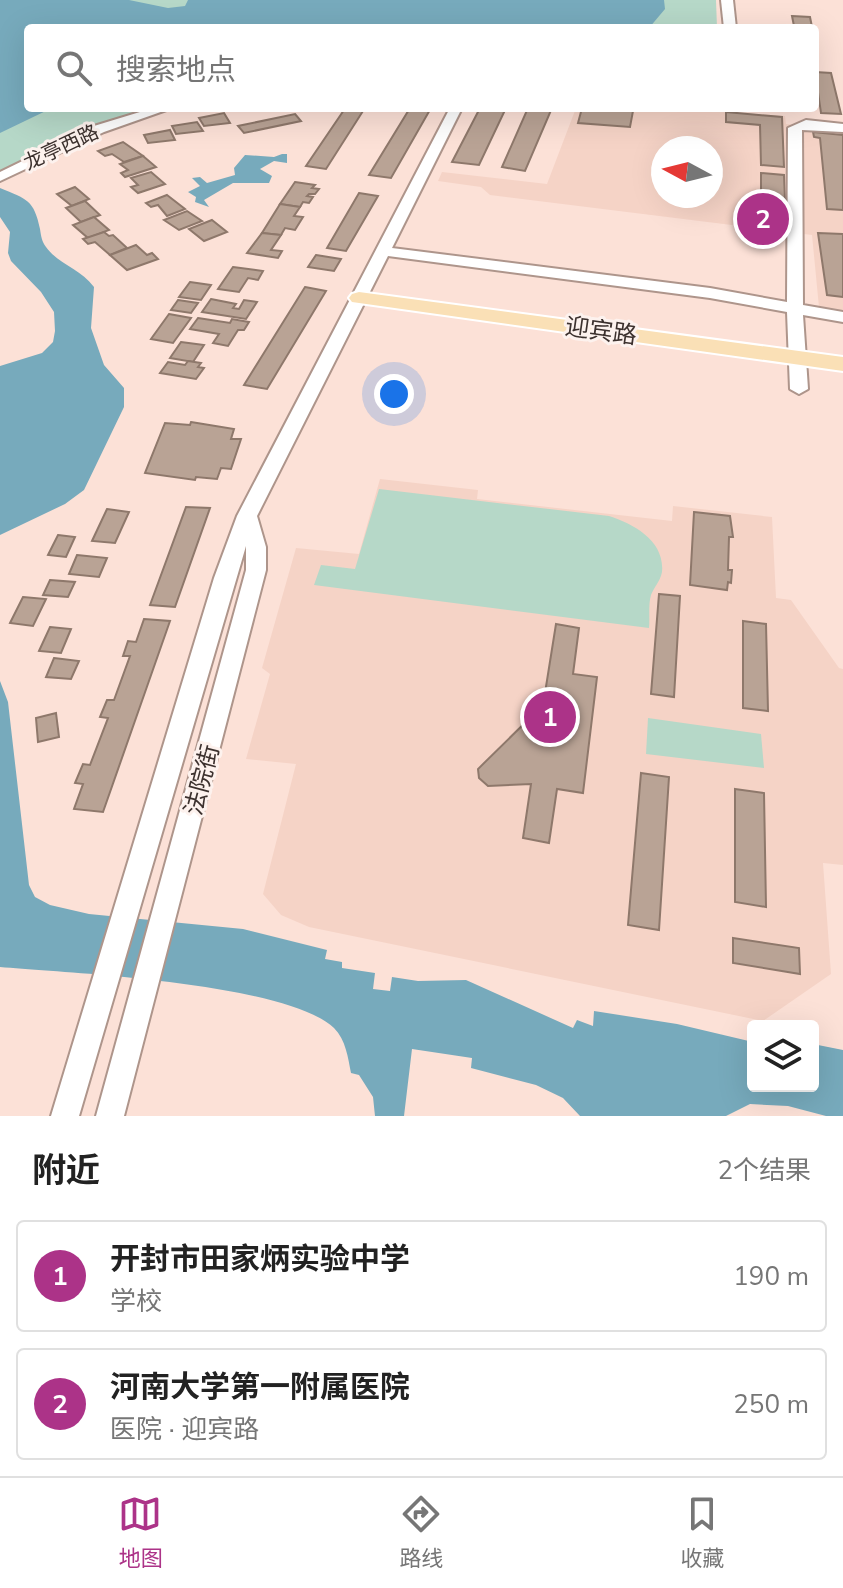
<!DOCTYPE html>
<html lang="zh">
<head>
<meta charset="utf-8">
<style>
  :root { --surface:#fff; --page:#f2f2f2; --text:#222; --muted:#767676; --line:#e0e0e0; --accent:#ac3388 }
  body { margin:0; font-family:"Nunito Sans","Noto Sans SC",sans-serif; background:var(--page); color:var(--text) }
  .controls { position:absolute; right:24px; bottom:24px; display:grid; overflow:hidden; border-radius:8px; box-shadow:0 8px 32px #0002 }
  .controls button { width:72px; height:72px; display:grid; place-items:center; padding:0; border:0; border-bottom:2px solid var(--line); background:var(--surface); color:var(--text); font:40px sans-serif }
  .compass { position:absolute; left:651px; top:136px; width:72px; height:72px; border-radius:50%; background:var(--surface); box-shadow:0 8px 32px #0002; rotate:277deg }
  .you { position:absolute; left:394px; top:394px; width:28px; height:28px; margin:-20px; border:6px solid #fff; border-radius:50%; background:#1a73e8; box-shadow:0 0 0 12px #1a73e833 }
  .badge { display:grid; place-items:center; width:52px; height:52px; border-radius:50%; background:var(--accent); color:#fff; font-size:26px; font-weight:700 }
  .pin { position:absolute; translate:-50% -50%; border:4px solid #fff; box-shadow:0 2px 8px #0006 }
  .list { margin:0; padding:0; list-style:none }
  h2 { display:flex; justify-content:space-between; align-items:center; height:104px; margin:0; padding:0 32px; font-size:34px }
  h2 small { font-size:26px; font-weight:400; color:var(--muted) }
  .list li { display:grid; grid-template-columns:52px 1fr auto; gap:24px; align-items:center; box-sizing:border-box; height:112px; margin:0 16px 16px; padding:0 16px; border:2px solid var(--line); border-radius:8px }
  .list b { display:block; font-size:30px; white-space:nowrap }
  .list p { margin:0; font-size:26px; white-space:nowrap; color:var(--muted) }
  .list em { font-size:26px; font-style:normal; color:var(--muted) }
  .icon { flex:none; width:44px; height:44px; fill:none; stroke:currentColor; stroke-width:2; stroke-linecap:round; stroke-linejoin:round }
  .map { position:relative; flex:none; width:843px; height:1116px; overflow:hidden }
  .search { position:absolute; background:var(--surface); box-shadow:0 8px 32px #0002; left:24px; right:24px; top:24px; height:88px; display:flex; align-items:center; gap:20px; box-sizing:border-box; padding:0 28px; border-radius:8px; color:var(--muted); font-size:30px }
  .sheet { height:360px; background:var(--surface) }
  nav { display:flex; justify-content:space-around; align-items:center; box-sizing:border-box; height:112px; border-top:2px solid var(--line); background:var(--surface); font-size:22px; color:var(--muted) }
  nav a { display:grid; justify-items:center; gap:4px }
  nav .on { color:var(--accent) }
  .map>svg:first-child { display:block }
</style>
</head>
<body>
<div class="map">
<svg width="843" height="1116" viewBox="0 0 843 1116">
  <rect width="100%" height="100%" fill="#fce1d7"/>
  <g fill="#f5d3c6" fill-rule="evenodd">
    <path d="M576,108H672L785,116L786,124L843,130V311L819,307L812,235L490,195L481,187L438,181L442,172L547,184ZM663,148H711V196H663Z"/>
    <path d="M380,479L478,490L477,499L672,521L673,506L772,517L776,598L791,600L839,668L843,669V865L823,863L831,974L763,1021L309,927L281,915L263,894L296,764L246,759L270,674L262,668L296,548L359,554Z"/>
  </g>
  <g fill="#b6d8c8">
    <path d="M0,0H716L717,28H28V108H147L98,124L0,171Z"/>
    <path d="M379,489L609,516C634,524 665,541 662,572C660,582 654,587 651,595C648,605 650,618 649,628L314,585L321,565L355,569Z"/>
    <path d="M648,718L761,734L764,768L646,754Z"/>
  </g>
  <g fill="#77aabc">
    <path d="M0,0H129L168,8L185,6L188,0H664L665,9L649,28L221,26L28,28V108H52L0,133Z"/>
    <path d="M282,154H287V163L274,161L260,169L272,176L269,183H233L204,200L209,207L195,202L196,197L188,192L200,186L192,178L200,177L207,183L235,175L234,168L245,155L274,157Z"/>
    <path d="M0,188C27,199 34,200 40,229C41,236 42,242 46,247C59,265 80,268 94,287L91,328L104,365L124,388V407L84,490L65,504L0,535V366L42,353L53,342L55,331L54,312L41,292L11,261L8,253L10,232L0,217Z"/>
    <path d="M0,681L8,702L29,885L35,897L50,905L89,914L243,929L327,950L325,959L342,962V968L375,973L373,989L390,991L392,977L418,981L466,980L573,1028L577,1020L593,1026L594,1011L677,1024L753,1042V1086H813V1044L843,1050V1116H826L788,1106L750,1104L726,1116H580L563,1098L536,1085L471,1068L472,1058L412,1049L404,1116H375L373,1097L359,1075L351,1073C348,1058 346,1040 334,1028C286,983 72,973 0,967Z"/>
  </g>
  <g fill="#b9a395" stroke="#8e786b" stroke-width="2">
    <path d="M792,16L810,17L812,27L794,26Z"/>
    <path d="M815,72L831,73L841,114L821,113Z"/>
    <path d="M410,108H431L391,178L369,175Z"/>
    <path d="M480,108H506L479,165L452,162Z"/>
    <path d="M528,108H552L525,171L502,167Z"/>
    <path d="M582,108L633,111L630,127L578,123Z"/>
    <path d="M344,110L363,111L326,169L306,166Z"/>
    <path d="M726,112L782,117L784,167L761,165L760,125L726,122Z"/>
    <path d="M224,113L230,123L204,126L199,118Z"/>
    <path d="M295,114L301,121L244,133L238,126Z"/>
    <path d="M197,122L203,131L176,134L172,126Z"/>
    <path d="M170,130L175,140L148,143L144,135Z"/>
    <path d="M813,132L843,135V210L827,209L820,138L814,137Z"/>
    <path d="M123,142L143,156L124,162L112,154L105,156L98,151Z"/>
    <path d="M143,156L156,167L125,177L121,173L128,170L120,164Z"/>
    <path d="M151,172L165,184L138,193L131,187L138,185L131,178Z"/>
    <path d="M761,173L784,175L786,227H761Z"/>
    <path d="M295,182L315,185L312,188L319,189L315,194H309L307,196L313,197L309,203L303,202L300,207L280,204Z"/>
    <path d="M75,187L89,199L72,206L57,194Z"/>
    <path d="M359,193L378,196L346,251L327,248Z"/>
    <path d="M167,195L185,209L167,216L158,205L151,207L146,203Z"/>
    <path d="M85,201L100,215L81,222L66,208Z"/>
    <path d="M280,204L300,207L294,216L303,217L295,230L285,228L281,235L262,233Z"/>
    <path d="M187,211L202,221L179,230L164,220Z"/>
    <path d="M94,217L109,230L88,238L73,225Z"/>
    <path d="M212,220L227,232L204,241L189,229Z"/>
    <path d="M104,232L109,236L113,235L127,248L110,255L95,242L88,244L83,239Z"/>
    <path d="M262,233L281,235L271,250L282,251L278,258L247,253Z"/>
    <path d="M818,233L843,234V297L827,295Z"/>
    <path d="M136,245L147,255L152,253L158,259L127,270L110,255Z"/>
    <path d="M316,255L341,259L334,271L308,267Z"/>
    <path d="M233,267L263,271L258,280L248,278L239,292L218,289Z"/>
    <path d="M190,282L211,285L201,300L179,297Z"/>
    <path d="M305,287L326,291L267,389L244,385Z"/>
    <path d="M211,299L236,304L233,308L239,309L244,300L257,302L246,319L202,312Z"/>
    <path d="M178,300L198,303L191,313L171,310Z"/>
    <path d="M169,314L191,318L173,343L151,339Z"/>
    <path d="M198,318L230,323L232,319L249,322L244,330H238L228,346L213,343L219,334L190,329Z"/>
    <path d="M181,342L204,345L193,362L170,358Z"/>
    <path d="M188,361L201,363L198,367L204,368L196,379L160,373L168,362L185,365Z"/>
    <path d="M191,422L234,429L231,439H241L231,469L221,468L217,479L196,477L195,480L145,473L165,423L190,425Z"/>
    <path d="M186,507L210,508L175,607L150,605Z"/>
    <path d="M107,509L129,512L115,543L92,541Z"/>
    <path d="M694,512L730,516L733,537H729L728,570H732L731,583L728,582L727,590L690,585Z"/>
    <path d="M58,535L75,537L66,557L48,555Z"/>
    <path d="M77,555L107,558L99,577L69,574Z"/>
    <path d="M50,580L75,582L68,597L43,595Z"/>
    <path d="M659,594L680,596L674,697L651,694Z"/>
    <path d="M23,597L46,599L33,626L10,623Z"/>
    <path d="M144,619L170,621L103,812L74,809L83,784L75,783L83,764L90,765L108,718L100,717L107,700H114L130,656H123L128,641L136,642Z"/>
    <path d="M743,621L766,624L768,711L743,708Z"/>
    <path d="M556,624L579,628L573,674L597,677L583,793L557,789L549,843L523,838L531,784L488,786L479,778L478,769L538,710L545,693Z"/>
    <path d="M50,627L71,629L61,653L39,651Z"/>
    <path d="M54,658L79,661L71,679L46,677Z"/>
    <path d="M56,713L59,737L38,742L36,718Z"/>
    <path d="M641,773L669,777L659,930L628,925Z"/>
    <path d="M735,789L764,793L766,907L735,902Z"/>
    <path d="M733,938L799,948L800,974L733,963Z"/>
  </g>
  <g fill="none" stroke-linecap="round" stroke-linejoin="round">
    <g stroke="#ae958b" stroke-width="4">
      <g id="minor">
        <path d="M721,0H733L736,28H724Z"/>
        <path d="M153,108H172L104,132L0,181V172L94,126Z"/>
        <path d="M450,108H462L392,248L710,288L787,302L788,128L806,120L843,124V132L802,130L803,305L843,312V322L803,315L808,389L799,394L790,389L787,312L710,298L388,256L257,516L266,547V570L124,1116H96L246,570V546L79,1116H51L214,578L237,516Z"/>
      </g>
    </g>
    <g stroke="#fff" stroke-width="4">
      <path id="major" d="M359,292L843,357V371L352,302L349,298L352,294Z"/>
    </g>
    <use href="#minor" fill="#fff" fill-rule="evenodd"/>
    <use href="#major" fill="#fae0b6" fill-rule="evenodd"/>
  </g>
  <g text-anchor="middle" stroke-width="6" stroke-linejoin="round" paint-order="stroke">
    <g font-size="20" fill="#3c312e" stroke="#fdf2ee">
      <text transform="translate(61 147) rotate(-25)" y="7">龙亭西路</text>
    </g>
    <g font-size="24" fill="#3c312e" stroke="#fdf2ee">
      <text transform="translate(601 331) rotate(8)" y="8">迎宾路</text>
      <text transform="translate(202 780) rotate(-75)" y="8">法院街</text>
    </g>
  </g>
</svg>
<div class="controls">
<button><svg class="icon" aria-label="layers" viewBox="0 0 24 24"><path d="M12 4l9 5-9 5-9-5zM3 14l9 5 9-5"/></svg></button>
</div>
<svg class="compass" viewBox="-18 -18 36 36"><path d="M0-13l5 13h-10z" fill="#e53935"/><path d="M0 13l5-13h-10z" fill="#767676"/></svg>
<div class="you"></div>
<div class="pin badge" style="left:550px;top:717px">1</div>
<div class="pin badge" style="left:763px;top:219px">2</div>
<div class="search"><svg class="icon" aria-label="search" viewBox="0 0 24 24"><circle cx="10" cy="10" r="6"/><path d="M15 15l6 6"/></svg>搜索地点</div>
</div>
<section class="sheet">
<h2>附近<small>2个结果</small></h2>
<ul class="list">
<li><span class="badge">1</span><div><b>开封市田家炳实验中学</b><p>学校</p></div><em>190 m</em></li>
<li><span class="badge">2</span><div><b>河南大学第一附属医院</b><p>医院 · 迎宾路</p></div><em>250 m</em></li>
</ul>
</section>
<nav>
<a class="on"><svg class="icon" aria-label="map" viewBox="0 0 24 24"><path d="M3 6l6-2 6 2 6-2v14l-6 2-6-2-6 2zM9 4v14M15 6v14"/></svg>地图</a>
<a><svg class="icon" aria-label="directions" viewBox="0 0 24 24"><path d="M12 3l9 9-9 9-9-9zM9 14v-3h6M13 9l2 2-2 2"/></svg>路线</a>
<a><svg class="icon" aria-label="saved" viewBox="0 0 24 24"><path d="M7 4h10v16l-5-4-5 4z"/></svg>收藏</a>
</nav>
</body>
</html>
